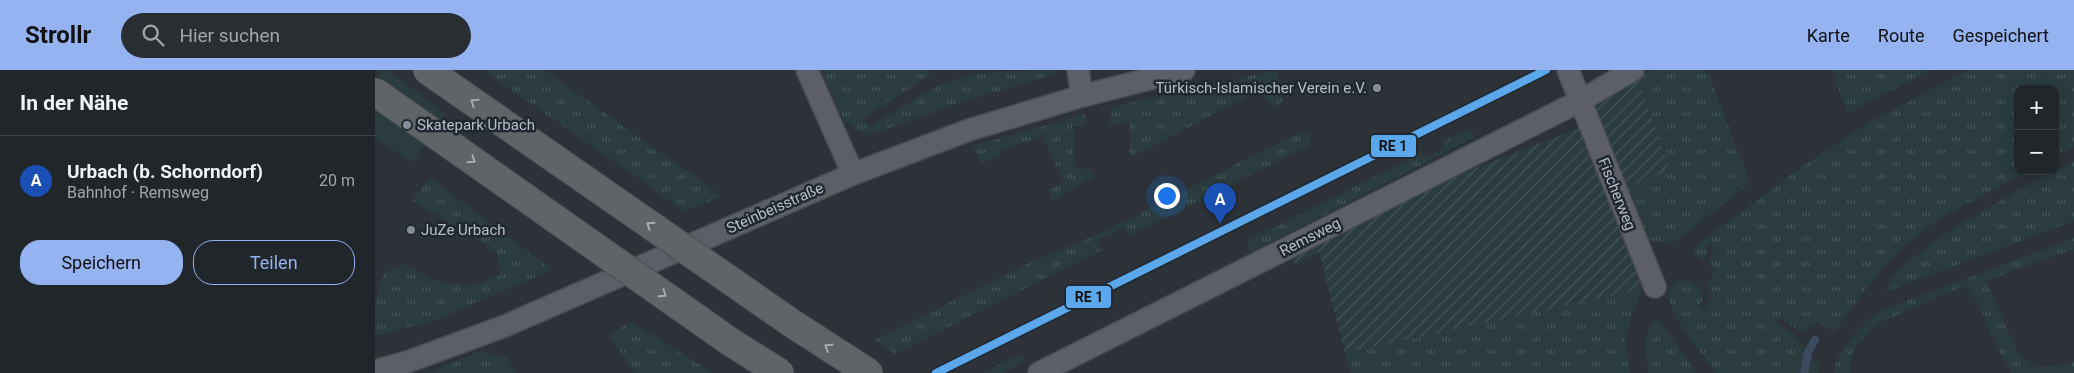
<!DOCTYPE html>
<html lang="de">
<head>
<meta charset="utf-8">
<style>
  :root { --surface:#21262a; --page:#292e32; --text:#f1f3f6; --muted:#a2a5a8; --line:#3e4347; --accent:#95b2f1 }
  body { margin:0; font-family:Roboto,sans-serif; background:var(--page); color:var(--text) }
  .controls { position:absolute; right:15px; top:15px; display:grid; overflow:hidden; border-radius:10px; box-shadow:0 2px 12px #0003 }
  .controls button { width:45px; height:45px; display:grid; place-items:center; padding:0; border:0; border-bottom:1px solid var(--line); background:var(--surface); color:var(--text); font:25px sans-serif }
  .you { position:absolute; left:791px; top:125px; width:18px; height:18px; margin:-12px; border:4px solid #fff; border-radius:50%; background:#1a73e8; box-shadow:0 0 0 8px #1a73e833 }
  .badge { display:grid; place-items:center; width:32px; height:32px; border-radius:50%; background:var(--accent); color:#fff; font-size:16px; font-weight:700 }
  .pin { position:absolute; translate:-50% -41px; filter:drop-shadow(0 1px 2px #0008) }
  .pin::after { content:''; position:absolute; top:26px; width:18px; height:15px; background:inherit; clip-path:polygon(0 0,100% 0,50% 100%) }
  .list { margin:0; padding:0; list-style:none }
  h2 { display:flex; justify-content:space-between; align-items:center; height:65px; margin:0; padding:0 20px; font-size:21px }
  h2 small { font-size:16px; font-weight:400; color:var(--muted) }
  .list li { display:grid; grid-template-columns:32px 1fr auto; gap:15px; align-items:center; box-sizing:border-box; height:90px; padding:0 20px; border-top:1px solid var(--line) }
  .list b { display:block; font-size:19px; white-space:nowrap }
  .list p { margin:0; font-size:16px; white-space:nowrap; color:var(--muted) }
  .list em { font-size:16px; font-style:normal; color:var(--muted) }
  .actions { display:flex; gap:10px; padding:15px 20px }
  .actions a { flex:1; padding:11px 0; border:1px solid var(--accent); border-radius:20px; text-align:center; font-size:18px; color:var(--accent) }
  .actions .main { background:var(--accent); color:#111 }
  .icon { flex:none; width:28px; height:28px; fill:none; stroke:currentColor; stroke-width:2; stroke-linecap:round; stroke-linejoin:round }
  .map { position:relative; flex:none; width:1699px; height:303px; overflow:hidden }
  header { display:flex; align-items:center; gap:30px; box-sizing:border-box; height:70px; padding:0 25px; background:var(--accent); color:#111 }
  header strong { font-size:24px }
  nav { display:flex; gap:28px; margin-inline-start:auto; font-size:18px }
  .search { width:350px; height:45px; background:var(--page); display:flex; align-items:center; gap:12px; box-sizing:border-box; padding:0 18px; border-radius:28px; color:var(--muted); font-size:19px }
  main { display:flex }
  aside { flex:1; background:var(--surface) }
  .map>svg:first-child { display:block }
</style>
</head>
<body>
<header>
<strong>Strollr</strong>
<div class="search"><svg class="icon" aria-label="search" viewBox="0 0 24 24"><circle cx="10" cy="10" r="6"/><path d="M15 15l6 6"/></svg>Hier suchen</div>
<nav><a>Karte</a><a>Route</a><a>Gespeichert</a></nav>
</header>
<main>
<aside>
<h2>In der Nähe<small></small></h2>
<ul class="list">
<li><span class="badge" style="background:#1a4fb4">A</span><div><b>Urbach (b. Schorndorf)</b><p>Bahnhof · Remsweg</p></div><em>20 m</em></li>
</ul>
<div class="actions"><a class="main">Speichern</a><a>Teilen</a></div>
</aside>
<div class="map">
<svg width="1699" height="303" viewBox="0 0 1699 303">
  <defs>
    <pattern id="grass-tufts" width="24" height="20" patternUnits="userSpaceOnUse" patternTransform="scale(1.25)"><rect width="24" height="20" fill="#2a3c3e"/><path d="M3 7l-1-3M5 7V3M7 7l1-3M15 17l-1-3M17 17v-4M19 17l1-3" fill="none" stroke="#475658"/></pattern>
    <pattern id="garden-furrows" width="10" height="10" patternUnits="userSpaceOnUse" patternTransform="scale(1.25)"><rect width="10" height="10" fill="#2a3c3e"/><path d="M-1 1l2-2M0 10L10 0M9 11l2-2" fill="none" stroke="#475658"/></pattern>
  </defs>
  <rect width="100%" height="100%" fill="#2c3238"/>
  <g fill="url(#grass-tufts)">
    <path d="M108,0H169L347,126L310,141Z"/>
    <path d="M446,0H554L556,4L488,49L496,56C523,41 557,14 588,7C614,1 653,0 680,0L683,3L588,32L491,66L468,50Z"/>
    <path d="M901,0L908,31L898,37L881,22L755,88L754,51L735,55L736,37Z"/>
    <path d="M1274,0H1332L1375,113L1298,173L1271,170L1245,119L1262,7Z"/>
    <path d="M1456,0H1555L1473,43Z"/>
    <path d="M1593,0H1699V76L1680,86V19H1643V101H1653C1622,118 1589,134 1559,153C1518,180 1487,222 1460,262L1443,253L1426,262L1405,248L1400,252L1422,268L1445,297L1443,303H1341C1329,287 1296,246 1294,228C1292,202 1325,204 1328,229L1323,236L1327,239L1331,237L1336,227L1331,216L1340,201L1333,194L1339,178L1335,172L1331,175L1333,183L1328,191L1320,184L1318,178L1435,91L1495,52Z"/>
    <path d="M710,44L712,56H698V97L717,100L718,107L677,131L672,121L689,111L667,66L625,81L627,85L606,94L598,76Z"/>
    <path d="M1095,58L1100,67L879,181L872,178L874,170L1046,83L1050,88L1069,78L1067,72Z"/>
    <path d="M925,62L933,64L936,70L935,75L754,166L749,158L722,171L727,180L520,284L499,270L652,194L728,162Z"/>
    <path d="M1699,91V151L1510,222C1523,180 1658,113 1699,91Z"/>
    <path d="M55,108L177,200L58,251L0,266V232L9,203L29,194L58,210L97,216L125,205L123,183L37,130Z"/>
    <path d="M1699,168V179L1611,211L1643,283L1661,297L1689,295L1699,291V303H1636L1616,265L1604,234L1589,216L1504,253L1479,278L1474,303H1458C1464,277 1483,259 1502,242Z"/>
    <path d="M1267,219L1250,267L1255,303H976L970,283Z"/>
    <path d="M1284,250L1321,303H1322H1273L1270,271L1277,252Z"/>
    <path d="M255,251L338,303H259L234,266Z"/>
    <path d="M105,281L132,287L141,303H53Z"/>
    <path d="M648,285L646,293L628,303H608L641,286Z"/>
  </g>
  <path fill="#2a3c3e" d="M5,0H12L71,44L37,93L0,67V38Z"/>
  <path fill="url(#garden-furrows)" d="M1262,7L1295,100L1234,124L1267,219L970,283L944,182L920,194L915,183L1093,101L1219,52L1213,38Z"/>
  <g fill="none" stroke-linecap="round" stroke-linejoin="round">
    <path stroke="#3d4b60" stroke-width="8" d="M1429,303L1433,282L1440,270"/>
    <g stroke="#4a4e53" stroke-width="24">
      <g id="street">
        <path d="M432,0L478,104"/>
        <path d="M703,0L707,26"/>
        <path d="M1193,0L1280,217"/>
        <path d="M0,301L32,292L130,256L478,104L594,60L707,26L809,0"/>
        <path d="M664,303L1205,31L1258,0"/>
      </g>
    </g>
    <use href="#street" stroke="#5c6066" stroke-width="21"/>
    <g stroke="#494e53" stroke-width="30" stroke-linecap="butt">
      <g id="highway-bridge">
        <path d="M52,0L418,254L494,303"/>
        <path d="M0,22L357,273L405,303"/>
      </g>
    </g>
    <use href="#highway-bridge" stroke="#616466" stroke-width="28"/>
    <g stroke="#202832" stroke-width="11">
      <path id="rail-1" d="M561,303L1171,0"/>
    </g>
    <use href="#rail-1" stroke="#5aa8eb" stroke-width="8"/>
  </g>
  <defs><path id="oneway-chevron" d="M-2-3.5L2.5 0L-2 3.5" fill="none" stroke-width="1.6" stroke-linecap="round" stroke-linejoin="round" transform="scale(1.25)"/></defs>
  <g stroke="#a6acb4">
    <use href="#oneway-chevron" transform="translate(99 32) rotate(-145)"/>
    <use href="#oneway-chevron" transform="translate(97 90) rotate(35)"/>
    <use href="#oneway-chevron" transform="translate(275 155) rotate(-145)"/>
    <use href="#oneway-chevron" transform="translate(288 224) rotate(35)"/>
    <use href="#oneway-chevron" transform="translate(453 277) rotate(-147)"/>
  </g>
  <g fill="#868d96" stroke="#202832" stroke-width="2">
    <circle cx="1002" cy="18" r="5"/>
    <circle cx="32" cy="55" r="5"/>
    <circle cx="36" cy="160" r="5"/>
  </g>
  <g text-anchor="middle" stroke-width="5" stroke-linejoin="round" paint-order="stroke">
    <g font-size="15" fill="#b7bec8" stroke="#202832" text-anchor="start">
      <text x="992" y="23" text-anchor="end">Türkisch-Islamischer Verein e.V.</text>
      <text x="42" y="60">Skatepark Urbach</text>
      <text x="46" y="165">JuZe Urbach</text>
    </g>
    <g font-size="15" fill="#b7bec8" stroke="#202832">
      <text transform="translate(1242 124) rotate(68)" y="5">Fischerweg</text>
      <text transform="translate(400 138) rotate(-24)" y="5">Steinbeisstraße</text>
      <text transform="translate(935 167) rotate(-27)" y="5">Remsweg</text>
    </g>
  </g>
  <g stroke="#202832" stroke-width="2">
    <rect x="995" y="64" width="47" height="24" rx="5" fill="#5aa8eb"/>
    <rect x="690" y="215" width="47" height="24" rx="5" fill="#5aa8eb"/>
  </g>
  <g font-size="14" text-anchor="middle" font-weight="bold" fill="#111">
    <text x="1018" y="81">RE 1</text>
    <text x="714" y="232">RE 1</text>
  </g>
</svg>
<div class="controls">
<button>+</button>
<button>−</button>
</div>
<div class="you"></div>
<div class="pin badge" style="left:845px;top:154px;background:#1a4fb4">A</div>
</div>
</main>
</body>
</html>
